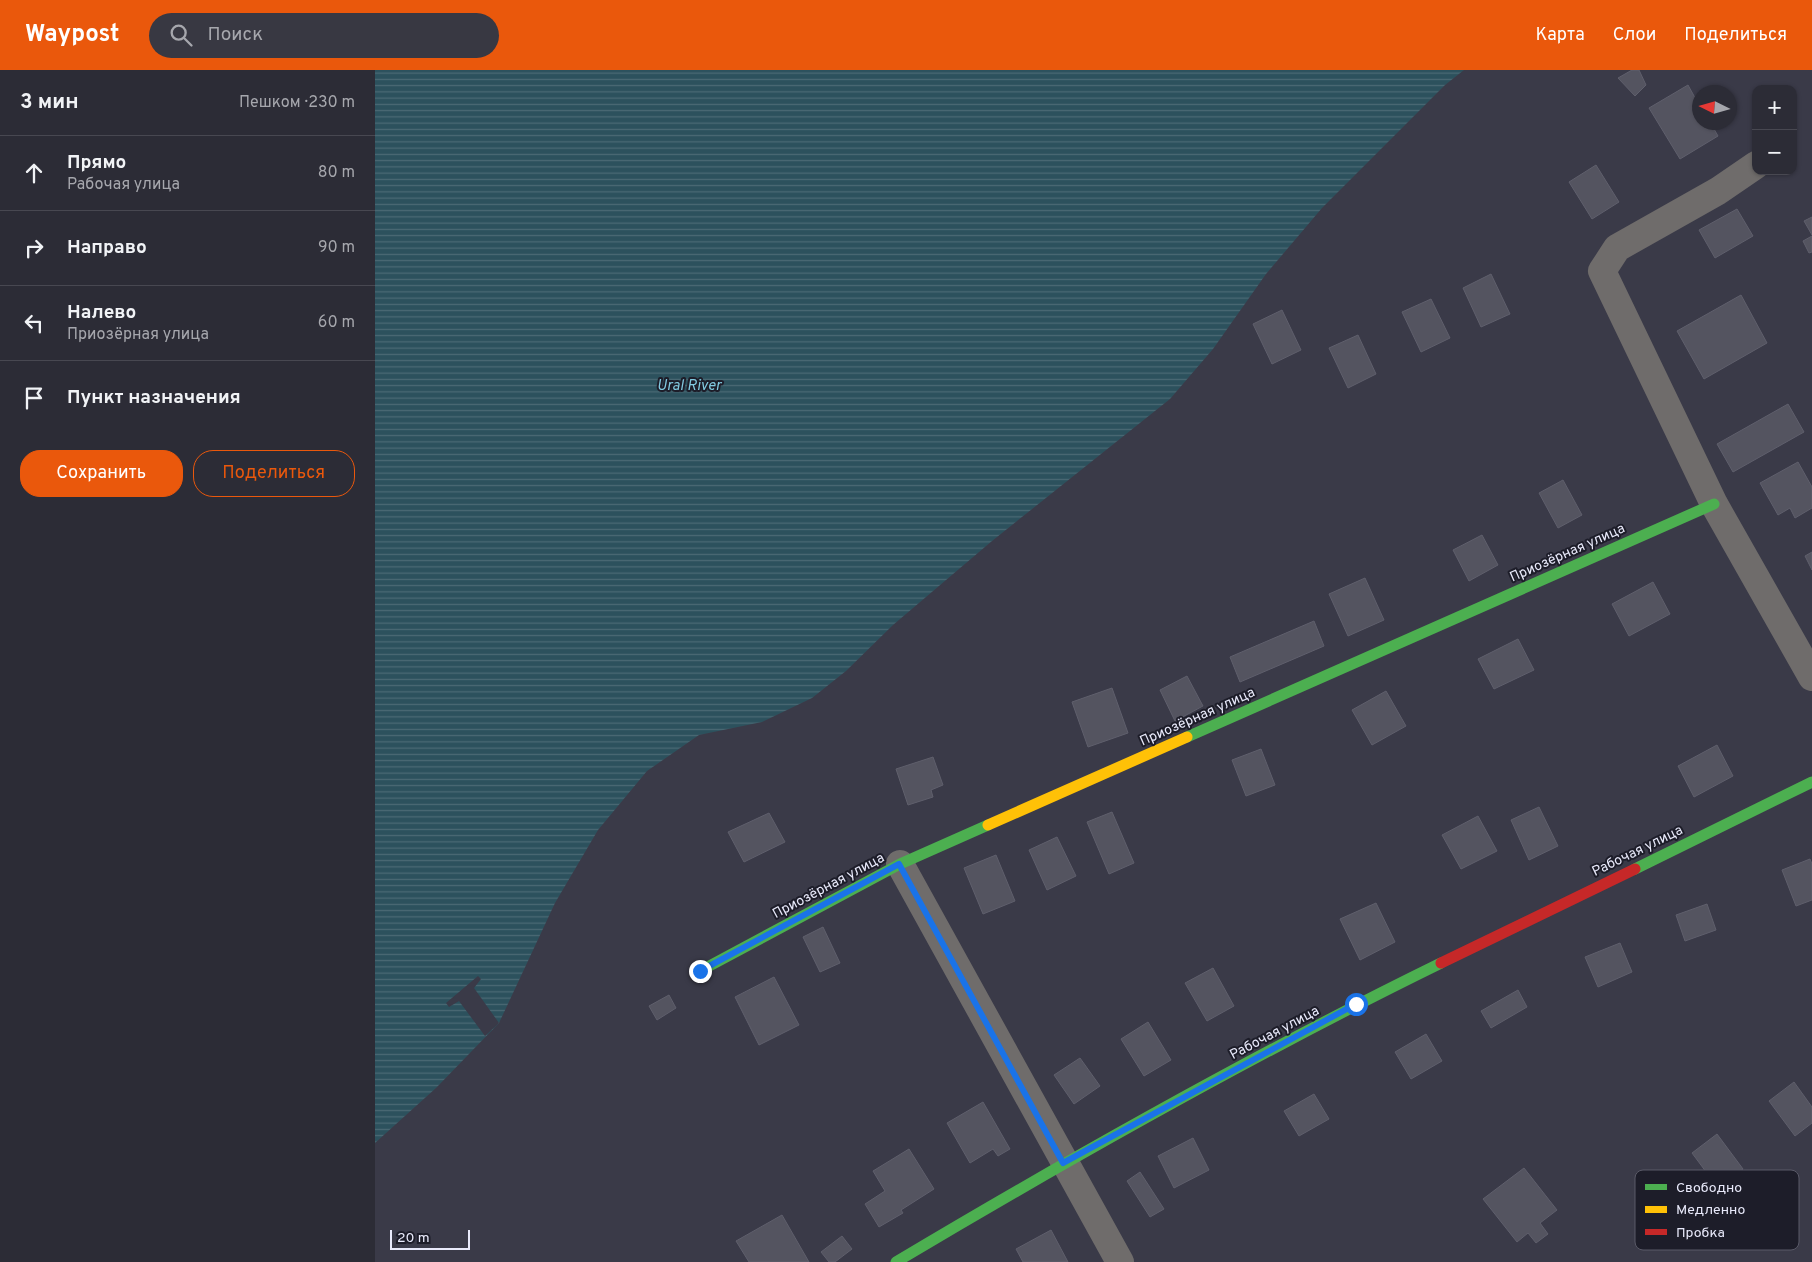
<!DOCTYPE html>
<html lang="ru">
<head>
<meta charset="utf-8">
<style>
  :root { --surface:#2c2c36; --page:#383842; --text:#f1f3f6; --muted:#a6a7ad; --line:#484851; --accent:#ea580c }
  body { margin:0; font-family:Overpass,sans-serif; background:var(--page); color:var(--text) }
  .controls { position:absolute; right:15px; top:15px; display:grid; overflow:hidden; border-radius:10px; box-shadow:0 1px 4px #0004 }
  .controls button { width:45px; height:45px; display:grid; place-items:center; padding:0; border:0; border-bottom:1px solid var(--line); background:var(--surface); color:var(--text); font:25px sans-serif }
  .compass { position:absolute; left:1317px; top:15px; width:45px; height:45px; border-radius:50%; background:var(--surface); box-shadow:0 1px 4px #0004; rotate:275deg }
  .scale { position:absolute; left:15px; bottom:12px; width:80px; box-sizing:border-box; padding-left:5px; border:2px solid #e9eafb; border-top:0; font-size:14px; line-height:18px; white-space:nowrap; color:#e9eafb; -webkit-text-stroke:4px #1d1d29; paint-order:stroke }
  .stop { position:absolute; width:15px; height:15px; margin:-11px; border:4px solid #1a73e8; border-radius:50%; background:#fff }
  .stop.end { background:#1a73e8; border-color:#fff; box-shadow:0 1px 5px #0008 }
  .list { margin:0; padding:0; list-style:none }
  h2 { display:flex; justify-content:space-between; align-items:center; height:65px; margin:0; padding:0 20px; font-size:21px }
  h2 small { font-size:16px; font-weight:400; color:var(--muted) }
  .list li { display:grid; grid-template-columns:32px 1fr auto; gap:15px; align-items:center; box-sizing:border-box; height:75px; padding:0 20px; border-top:1px solid var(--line) }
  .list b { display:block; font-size:19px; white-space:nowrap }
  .list p { margin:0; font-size:16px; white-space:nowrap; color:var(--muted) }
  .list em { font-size:16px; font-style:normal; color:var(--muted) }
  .actions { display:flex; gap:10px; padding:15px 20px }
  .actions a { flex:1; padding:11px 0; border:1px solid var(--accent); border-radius:20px; text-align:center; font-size:18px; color:var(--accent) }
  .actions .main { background:var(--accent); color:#fff }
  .icon { flex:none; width:28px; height:28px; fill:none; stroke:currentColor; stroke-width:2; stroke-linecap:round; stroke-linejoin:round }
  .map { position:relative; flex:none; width:1437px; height:1192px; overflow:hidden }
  header { display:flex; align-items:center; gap:30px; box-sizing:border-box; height:70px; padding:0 25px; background:var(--accent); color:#fff }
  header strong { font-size:24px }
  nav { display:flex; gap:28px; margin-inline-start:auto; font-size:18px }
  .search { width:350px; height:45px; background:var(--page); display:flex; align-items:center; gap:12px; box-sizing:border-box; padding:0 18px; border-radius:28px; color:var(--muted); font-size:19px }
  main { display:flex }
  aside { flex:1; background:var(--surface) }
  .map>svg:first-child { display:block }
</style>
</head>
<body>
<header>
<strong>Waypost</strong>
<div class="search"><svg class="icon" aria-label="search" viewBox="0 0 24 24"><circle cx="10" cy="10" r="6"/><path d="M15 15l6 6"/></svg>Поиск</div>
<nav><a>Карта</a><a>Слои</a><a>Поделиться</a></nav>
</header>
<main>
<aside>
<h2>3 мин<small>Пешком · 230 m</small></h2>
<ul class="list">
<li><svg class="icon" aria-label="ahead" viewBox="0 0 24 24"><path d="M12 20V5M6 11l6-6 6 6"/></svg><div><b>Прямо</b><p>Рабочая улица</p></div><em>80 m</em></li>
<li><svg class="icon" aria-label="right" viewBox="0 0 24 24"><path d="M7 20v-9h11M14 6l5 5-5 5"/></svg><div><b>Направо</b></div><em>90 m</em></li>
<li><svg class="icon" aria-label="left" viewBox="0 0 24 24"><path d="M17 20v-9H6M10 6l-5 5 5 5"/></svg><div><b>Налево</b><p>Приозёрная улица</p></div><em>60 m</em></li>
<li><svg class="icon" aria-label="arrive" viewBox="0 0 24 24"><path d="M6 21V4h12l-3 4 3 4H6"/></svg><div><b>Пункт назначения</b></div></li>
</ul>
<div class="actions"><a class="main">Сохранить</a><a>Поделиться</a></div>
</aside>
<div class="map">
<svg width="1437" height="1192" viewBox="0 0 1437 1192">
  <defs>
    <pattern id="water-rules" width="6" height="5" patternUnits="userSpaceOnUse" patternTransform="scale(1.25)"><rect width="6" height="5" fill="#2c515d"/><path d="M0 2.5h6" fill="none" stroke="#4b6a75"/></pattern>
  </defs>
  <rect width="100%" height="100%" fill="#3a3a48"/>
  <path fill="url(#water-rules)" d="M0,0H1089L1070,15L947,138L891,204L838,279L795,329L617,471L518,555L471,601L437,628L387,652L324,665L272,701L223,760L180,833L124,953L61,1018L0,1073Z"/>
  <path fill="#3a3a48" d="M103,906L106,909L99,918L124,953L110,966L84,931L74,937L71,933Z"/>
  <g fill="#545460" stroke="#5f5f6c">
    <path d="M1257,0H1264L1271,15L1260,26L1243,8Z"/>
    <path d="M1313,15L1324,35V52H1335L1343,66L1305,89L1274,38Z"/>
    <path d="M1221,95L1244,132L1217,149L1194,112Z"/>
    <path d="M1362,139L1378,166L1340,188L1324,160Z"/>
    <path d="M1437,147V165L1429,151Z"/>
    <path d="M1437,166V182L1434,183L1428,171Z"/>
    <path d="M1116,204L1135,244L1106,257L1088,218Z"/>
    <path d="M1366,225L1392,273L1329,309L1302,261Z"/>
    <path d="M1056,229L1075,268L1046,282L1027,242Z"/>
    <path d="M907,240L926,280L897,294L878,254Z"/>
    <path d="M983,265L1001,304L973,318L954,278Z"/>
    <path d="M1413,334L1429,362L1358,402L1342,374Z"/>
    <path d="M1423,392L1437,417V438L1420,448L1415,438L1403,445L1385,413Z"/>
    <path d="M1188,410L1207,445L1183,458L1164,423Z"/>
    <path d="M1107,465L1123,495L1094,511L1078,480Z"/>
    <path d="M1437,482V500L1430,486Z"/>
    <path d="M990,508L1009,550L973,566L954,524Z"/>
    <path d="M1278,512L1295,544L1254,566L1237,534Z"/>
    <path d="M939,551L949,576L865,612L855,587Z"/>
    <path d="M1143,569L1159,600L1119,619L1103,589Z"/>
    <path d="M812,606L828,636L800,651L785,620Z"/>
    <path d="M737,618L753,663L713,677L697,632Z"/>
    <path d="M1011,621L1031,656L997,675L977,640Z"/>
    <path d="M1342,675L1358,706L1319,727L1303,696Z"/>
    <path d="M886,679L900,715L871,726L857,690Z"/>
    <path d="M558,687L568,715L556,720L558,727L533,735L521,699Z"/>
    <path d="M1164,737L1183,776L1154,790L1136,750Z"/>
    <path d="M737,742L759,793L734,804L712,752Z"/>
    <path d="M394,743L410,772L369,792L353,762Z"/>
    <path d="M1103,746L1122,781L1086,799L1067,765Z"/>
    <path d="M682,767L701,806L672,820L654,780Z"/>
    <path d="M621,785L640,831L608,844L589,798Z"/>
    <path d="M1435,789L1437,794V830L1421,836L1407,800Z"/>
    <path d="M1001,833L1020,872L985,890L965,849Z"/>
    <path d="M1332,834L1341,860L1310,871L1301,845Z"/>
    <path d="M448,857L465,893L445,902L428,867Z"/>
    <path d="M1245,873L1257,902L1223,917L1210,887Z"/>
    <path d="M838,898L859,936L832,951L810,913Z"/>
    <path d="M399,907L424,955L384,975L360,927Z"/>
    <path d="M1143,920L1152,937L1116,958L1106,941Z"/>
    <path d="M294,925L301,938L282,950L274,936Z"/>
    <path d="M773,952L796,990L769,1006L746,969Z"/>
    <path d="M1051,964L1067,991L1036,1009L1020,982Z"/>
    <path d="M705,988L725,1016L699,1034L679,1005Z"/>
    <path d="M1419,1012L1437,1037V1053L1420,1066L1394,1031Z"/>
    <path d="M939,1024L954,1049L924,1066L909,1041Z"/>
    <path d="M608,1032L635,1079L623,1086L618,1079L595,1093L572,1053Z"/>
    <path d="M1342,1064L1368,1099L1343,1118L1317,1083Z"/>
    <path d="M818,1068L834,1100L799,1118L783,1086Z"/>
    <path d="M534,1079L559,1119L526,1140L528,1143L504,1157L490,1134L510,1121L498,1101Z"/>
    <path d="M1149,1098L1182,1140L1165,1153L1173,1164L1161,1173L1153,1163L1142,1172L1108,1129Z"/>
    <path d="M765,1102L789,1139L775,1147L752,1111Z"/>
    <path d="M407,1145L434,1192H374L361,1171Z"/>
    <path d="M676,1160L693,1192H648L641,1179Z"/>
    <path d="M467,1166L477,1179L460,1192H454L446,1182Z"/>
  </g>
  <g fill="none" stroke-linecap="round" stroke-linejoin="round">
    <g stroke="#6f6c6b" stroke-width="28">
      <path d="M1381,95L1343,121L1242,178L1227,201L1339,434L1437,607"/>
      <path d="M525,794L745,1192"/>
    </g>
    <g stroke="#4caf50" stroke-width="11">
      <path d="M812,667L1339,434"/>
      <path d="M1260,799L1437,712"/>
      <path d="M325,901L525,794L613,755"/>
      <path d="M521,1192C699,1086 880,984 1066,893"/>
    </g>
    <path stroke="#ffc107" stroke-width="11" d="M613,755L812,667"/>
    <path stroke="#c62828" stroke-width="11" d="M1066,893L1260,799"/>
  </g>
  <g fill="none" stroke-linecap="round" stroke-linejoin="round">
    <path stroke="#1a73e8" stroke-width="6" d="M325,901L524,794L688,1093L981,934"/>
  </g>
  <g text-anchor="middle" stroke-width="4" stroke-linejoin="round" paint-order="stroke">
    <g font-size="14" fill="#e9eafb" stroke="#1d1d29">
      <text transform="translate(1192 482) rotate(-24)" y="5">Приозёрная улица</text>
      <text transform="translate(822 646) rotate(-24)" y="5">Приозёрная улица</text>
      <text transform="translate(1262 780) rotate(-26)" y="5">Рабочая улица</text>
      <text transform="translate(453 815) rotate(-28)" y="5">Приозёрная улица</text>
      <text transform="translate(899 962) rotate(-28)" y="5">Рабочая улица</text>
    </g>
    <g font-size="15" font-style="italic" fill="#82cae1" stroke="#1d1d29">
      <text x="314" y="320">Ural River</text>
    </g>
  </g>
  <rect x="1260" y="1100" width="164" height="80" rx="8" fill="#1d1d29" stroke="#5a5a68" stroke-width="1"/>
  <rect x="1270" y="1114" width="22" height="6" fill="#4caf50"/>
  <rect x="1270" y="1136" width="22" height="7" fill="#ffc107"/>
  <rect x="1270" y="1159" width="22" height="6" fill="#c62828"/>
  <g font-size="14" fill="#e9eafb">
    <text x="1301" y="1122">Свободно</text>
    <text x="1301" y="1144">Медленно</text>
    <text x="1301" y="1167">Пробка</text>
  </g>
</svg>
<div class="controls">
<button>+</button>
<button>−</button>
</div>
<svg class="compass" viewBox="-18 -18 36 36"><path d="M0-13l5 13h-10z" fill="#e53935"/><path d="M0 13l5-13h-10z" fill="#a6a7ad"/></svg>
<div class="scale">20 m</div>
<div class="stop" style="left:981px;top:934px"></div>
<div class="stop end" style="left:325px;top:901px"></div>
</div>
</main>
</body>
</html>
